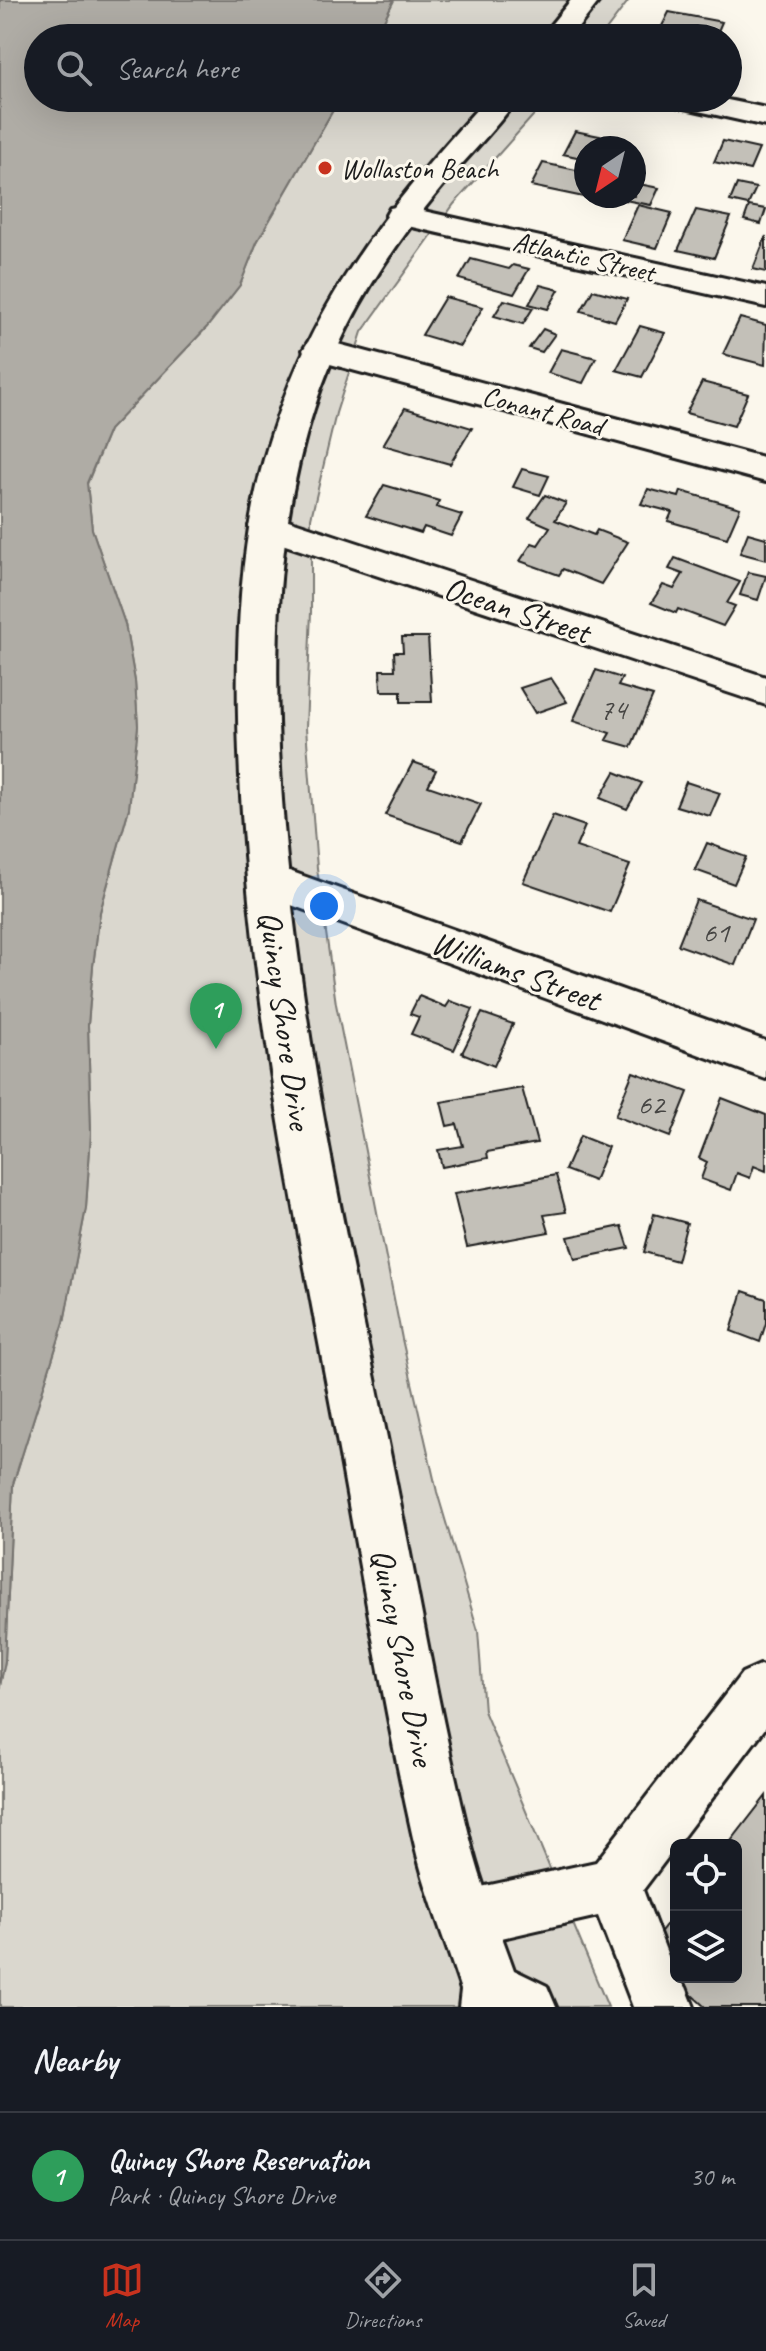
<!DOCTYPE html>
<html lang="en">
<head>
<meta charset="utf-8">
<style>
  :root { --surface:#171b24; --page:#20242c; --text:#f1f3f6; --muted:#9ea1a6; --line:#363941; --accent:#c8321e }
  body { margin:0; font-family:Caveat,sans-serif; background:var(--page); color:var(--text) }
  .controls { position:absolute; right:24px; bottom:24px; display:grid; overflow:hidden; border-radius:12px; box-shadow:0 8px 32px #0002 }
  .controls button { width:72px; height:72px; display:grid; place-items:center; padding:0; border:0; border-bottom:2px solid var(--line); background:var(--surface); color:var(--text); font:40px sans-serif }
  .compass { position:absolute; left:574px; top:136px; width:72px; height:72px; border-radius:50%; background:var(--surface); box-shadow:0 8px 32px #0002; rotate:215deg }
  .you { position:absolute; left:324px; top:906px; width:28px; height:28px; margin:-20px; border:6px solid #fff; border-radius:50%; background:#1a73e8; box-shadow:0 0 0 12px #1a73e833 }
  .badge { display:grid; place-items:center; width:52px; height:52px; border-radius:50%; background:var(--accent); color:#fff; font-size:26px; font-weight:700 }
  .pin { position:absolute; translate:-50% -66px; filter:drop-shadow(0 2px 4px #0008) }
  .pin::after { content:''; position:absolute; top:42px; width:28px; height:24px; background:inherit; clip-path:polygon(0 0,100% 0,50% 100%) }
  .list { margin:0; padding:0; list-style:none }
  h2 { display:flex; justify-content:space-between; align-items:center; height:104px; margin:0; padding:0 32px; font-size:34px }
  h2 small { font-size:26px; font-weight:400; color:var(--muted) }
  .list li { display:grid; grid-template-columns:52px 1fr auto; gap:24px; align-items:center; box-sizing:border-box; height:128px; padding:0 32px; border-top:2px solid var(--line) }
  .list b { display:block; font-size:30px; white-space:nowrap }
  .list p { margin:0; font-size:26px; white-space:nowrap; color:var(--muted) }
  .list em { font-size:26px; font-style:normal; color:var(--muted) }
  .icon { flex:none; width:44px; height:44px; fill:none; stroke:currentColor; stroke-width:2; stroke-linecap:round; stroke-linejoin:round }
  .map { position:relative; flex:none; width:766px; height:2007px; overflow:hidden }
  .search { position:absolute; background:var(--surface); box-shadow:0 8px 32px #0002; left:24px; right:24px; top:24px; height:88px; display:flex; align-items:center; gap:20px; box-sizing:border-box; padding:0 28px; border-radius:44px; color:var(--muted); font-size:30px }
  .sheet { height:232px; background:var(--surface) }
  nav { display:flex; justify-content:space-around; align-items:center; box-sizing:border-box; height:112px; border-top:2px solid var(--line); background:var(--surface); font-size:22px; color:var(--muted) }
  nav a { display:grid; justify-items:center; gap:4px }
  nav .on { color:var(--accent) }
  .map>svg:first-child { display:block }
</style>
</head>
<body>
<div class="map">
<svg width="766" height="2007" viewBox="0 0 766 2007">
  <rect width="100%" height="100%" fill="#fbf7ec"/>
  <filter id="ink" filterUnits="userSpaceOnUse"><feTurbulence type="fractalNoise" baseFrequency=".0125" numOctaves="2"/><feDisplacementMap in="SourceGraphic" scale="16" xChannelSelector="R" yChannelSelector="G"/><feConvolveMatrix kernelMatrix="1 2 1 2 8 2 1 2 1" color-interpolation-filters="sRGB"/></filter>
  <g filter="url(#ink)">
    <g fill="#dad7ce" stroke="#7b7a75" stroke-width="2">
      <path d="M394,0H629L600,38H375Z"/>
      <path d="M340,98H549L454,204L362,332L336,413L311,518V612L306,728L317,868L336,1004L402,1339L437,1492L478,1631L484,1711L608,2007H0V1686L5,1661L13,1484L64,1322L86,1208L91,1133L88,1025L93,966L100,912L129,808L138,726L135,681L125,624L92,529L87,484L109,430L207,327L240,285L257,242Z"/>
    </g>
    <path fill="#afaca5" stroke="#74726e" stroke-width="2" d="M0,0H394L375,38H38V98H340L257,242L240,285L207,327L109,430L87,483L92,529L125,624L135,681L138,726L129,808L100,912L93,966L88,1025L91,1133L86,1208L64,1322L13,1484L5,1661L0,1686Z"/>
    <g fill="#c3c0b8" stroke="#1c1c1c" stroke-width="2">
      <path d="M669,12L722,22L715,38H677L658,34Z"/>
      <path d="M575,131L619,140L615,148H586V159L563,154Z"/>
      <path d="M723,141L759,149L750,170L714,162Z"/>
      <path d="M543,163L586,172V196H605L603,201L531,186Z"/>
      <path d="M634,183L659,188L651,205L625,200L627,196H634Z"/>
      <path d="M737,184L756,188L748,205L730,201Z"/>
      <path d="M638,205L672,213L657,248L622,240Z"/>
      <path d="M749,206L766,209L761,224L744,220Z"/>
      <path d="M696,210L731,217L714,258L678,250Z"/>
      <path d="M766,236V272L753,269Z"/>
      <path d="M471,259L509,269L513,265L529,269L514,294L459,279Z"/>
      <path d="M540,285L559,290L548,309L529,304Z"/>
      <path d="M593,290L627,299L615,321L581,311Z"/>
      <path d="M445,297L483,307L460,346L422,335Z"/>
      <path d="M504,300L533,308L523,324L494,316Z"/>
      <path d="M740,318L766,325L765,365L723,354Z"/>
      <path d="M640,326L665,333L642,377L616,370Z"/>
      <path d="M543,329L555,334L542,352L529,348Z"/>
      <path d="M561,349L596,358L583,383L548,373Z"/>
      <path d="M702,382L748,394L734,426L686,413Z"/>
      <path d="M405,408L472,428L450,464L383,445Z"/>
      <path d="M522,469L549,476L540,495L513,487Z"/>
      <path d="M384,485L439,501L436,507L462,515L451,536L424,527L421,533L366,516Z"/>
      <path d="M648,489L679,497L681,491L740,508L727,538L668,521L672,512L641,504Z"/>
      <path d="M545,495L566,503L555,520L594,535L597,530L628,542L601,584L563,569L559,575L520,561L532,543L538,545L550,527L529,518Z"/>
      <path d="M748,533L766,538V560L740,553Z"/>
      <path d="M675,558L740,582L727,603L735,606L723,626L678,609L676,613L651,603L663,585L674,589L683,574L669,569Z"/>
      <path d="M748,572L766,576L758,600L740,595Z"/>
      <path d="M402,637H428L432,702H401V691H381L380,670H395L394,652H403Z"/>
      <path d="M596,670L622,678L618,686L653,696L631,747L606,740L610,733L573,721Z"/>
      <path d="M551,678L567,702L535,713L520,688Z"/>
      <path d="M413,762L436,770L428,786L481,804L462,841L385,815Z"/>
      <path d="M615,772L642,783L627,809L600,798Z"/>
      <path d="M686,782L720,793L710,816L676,806Z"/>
      <path d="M553,815L585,826L576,847L630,865L610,912L523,882Z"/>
      <path d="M707,843L746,857L734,884L695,870Z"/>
      <path d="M696,900L753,919L735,965L678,945Z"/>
      <path d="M419,996L446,1007L450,1001L473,1009L454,1050L411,1034L419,1017L410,1014Z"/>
      <path d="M482,1013L513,1024L494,1066L462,1053Z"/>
      <path d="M633,1072L688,1092L670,1137L615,1116Z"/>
      <path d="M522,1088L537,1143L487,1152L488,1158L442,1167L438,1150L463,1146L457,1124L447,1126L441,1102Z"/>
      <path d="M722,1098L766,1115V1171L754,1166L750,1178L737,1173L731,1190L701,1179L707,1162L699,1158Z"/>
      <path d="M580,1136L608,1147L594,1181L565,1170Z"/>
      <path d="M556,1175L566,1212L544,1215L549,1232L467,1247L454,1194Z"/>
      <path d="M654,1214L687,1223L677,1261L644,1252Z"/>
      <path d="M622,1226L629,1248L575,1259L568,1237Z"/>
      <path d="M743,1291L766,1299V1323L760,1342L731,1331Z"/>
      <path d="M766,1796V2007H705L645,1952L676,1912V1977H736V1845H728Z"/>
    </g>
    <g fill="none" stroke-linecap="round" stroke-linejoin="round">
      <g stroke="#1c1c1c" stroke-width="6">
        <g id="minor">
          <path d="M663,98H718L766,108V126L667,104Z"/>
          <path d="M401,206L766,287V307L390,222L386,215L390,208Z"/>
          <path d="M319,339L766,458V482L308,358L303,350L308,342Z"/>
          <path d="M267,513L766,677V705L255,535L249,526L255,517Z"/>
          <path d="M267,863L766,1041V1079L253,891L247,879L253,867Z"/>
          <path d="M760,1665L766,1667V1727L643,1890L676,1977L686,1987L694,2007H633L598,1916L467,1946L447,1938L439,1918L447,1898L467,1890L596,1862L742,1673Z"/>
        </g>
      </g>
      <g stroke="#1c1c1c" stroke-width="6">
        <g id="major">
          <path d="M571,0H600L570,38H540Z"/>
          <path d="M487,98H518C495,130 466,158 441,188C386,254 340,327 314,409C273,535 273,669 282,800C297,1011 342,1216 384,1423C413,1561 436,1702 470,1839C480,1883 499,1927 514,1970L547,1986L556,2007H459L461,1990C445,1940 424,1889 413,1838C381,1696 358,1550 331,1407C293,1204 252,1003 241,796C235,684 234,567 264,459C306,308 384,212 487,98Z"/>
        </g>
      </g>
      <use href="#minor" fill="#fbf7ec" fill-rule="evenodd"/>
      <use href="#major" fill="#fbf7ec" fill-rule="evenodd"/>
    </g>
  </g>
  <circle fill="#c8321e" stroke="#fbf7ec" stroke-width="3" cx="325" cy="168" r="8"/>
  <g text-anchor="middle" stroke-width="6" stroke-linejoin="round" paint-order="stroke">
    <g font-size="28" fill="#1c1c1c" stroke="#fbf7ec" text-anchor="start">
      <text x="341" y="178">Wollaston Beach</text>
    </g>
    <g font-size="28" fill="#1c1c1c" stroke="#fbf7ec">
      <text transform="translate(584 256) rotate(13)" y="10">Atlantic Street</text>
      <text transform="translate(543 410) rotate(15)" y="10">Conant Road</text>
    </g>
    <g font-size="30" fill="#464543">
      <text x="613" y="719">74</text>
      <text x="716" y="942">61</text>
      <text x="651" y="1114">62</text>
    </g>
    <g font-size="34" fill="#1c1c1c" stroke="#fbf7ec">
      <text transform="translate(517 609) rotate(18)" y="12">Ocean Street</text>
      <text transform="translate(516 970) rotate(20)" y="12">Williams Street</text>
      <text transform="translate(286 1020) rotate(82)" y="12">Quincy Shore Drive</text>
      <text transform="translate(404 1657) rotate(79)" y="12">Quincy Shore Drive</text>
    </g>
  </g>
</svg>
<div class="controls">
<button><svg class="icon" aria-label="locate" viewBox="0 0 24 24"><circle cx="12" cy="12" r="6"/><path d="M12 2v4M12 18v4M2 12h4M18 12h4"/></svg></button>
<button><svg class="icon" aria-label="layers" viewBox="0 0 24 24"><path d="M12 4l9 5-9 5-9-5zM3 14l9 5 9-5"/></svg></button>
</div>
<svg class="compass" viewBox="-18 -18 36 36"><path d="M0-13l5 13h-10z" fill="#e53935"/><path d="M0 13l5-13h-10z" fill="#9ea1a6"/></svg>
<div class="you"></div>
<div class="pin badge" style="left:216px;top:1049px;background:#2e9e5b">1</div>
<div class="search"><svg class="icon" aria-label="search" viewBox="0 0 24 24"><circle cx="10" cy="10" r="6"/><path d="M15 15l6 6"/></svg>Search here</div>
</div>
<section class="sheet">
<h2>Nearby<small></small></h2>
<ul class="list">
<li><span class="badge" style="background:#2e9e5b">1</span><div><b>Quincy Shore Reservation</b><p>Park · Quincy Shore Drive</p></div><em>30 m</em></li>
</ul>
</section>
<nav>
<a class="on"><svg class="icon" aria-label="map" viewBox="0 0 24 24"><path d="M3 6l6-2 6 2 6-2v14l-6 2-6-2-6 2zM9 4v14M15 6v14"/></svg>Map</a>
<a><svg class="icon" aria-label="directions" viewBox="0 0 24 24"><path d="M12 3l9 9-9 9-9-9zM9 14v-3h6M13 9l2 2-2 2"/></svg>Directions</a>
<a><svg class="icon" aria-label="saved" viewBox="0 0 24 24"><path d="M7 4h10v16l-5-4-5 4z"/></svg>Saved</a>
</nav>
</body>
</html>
